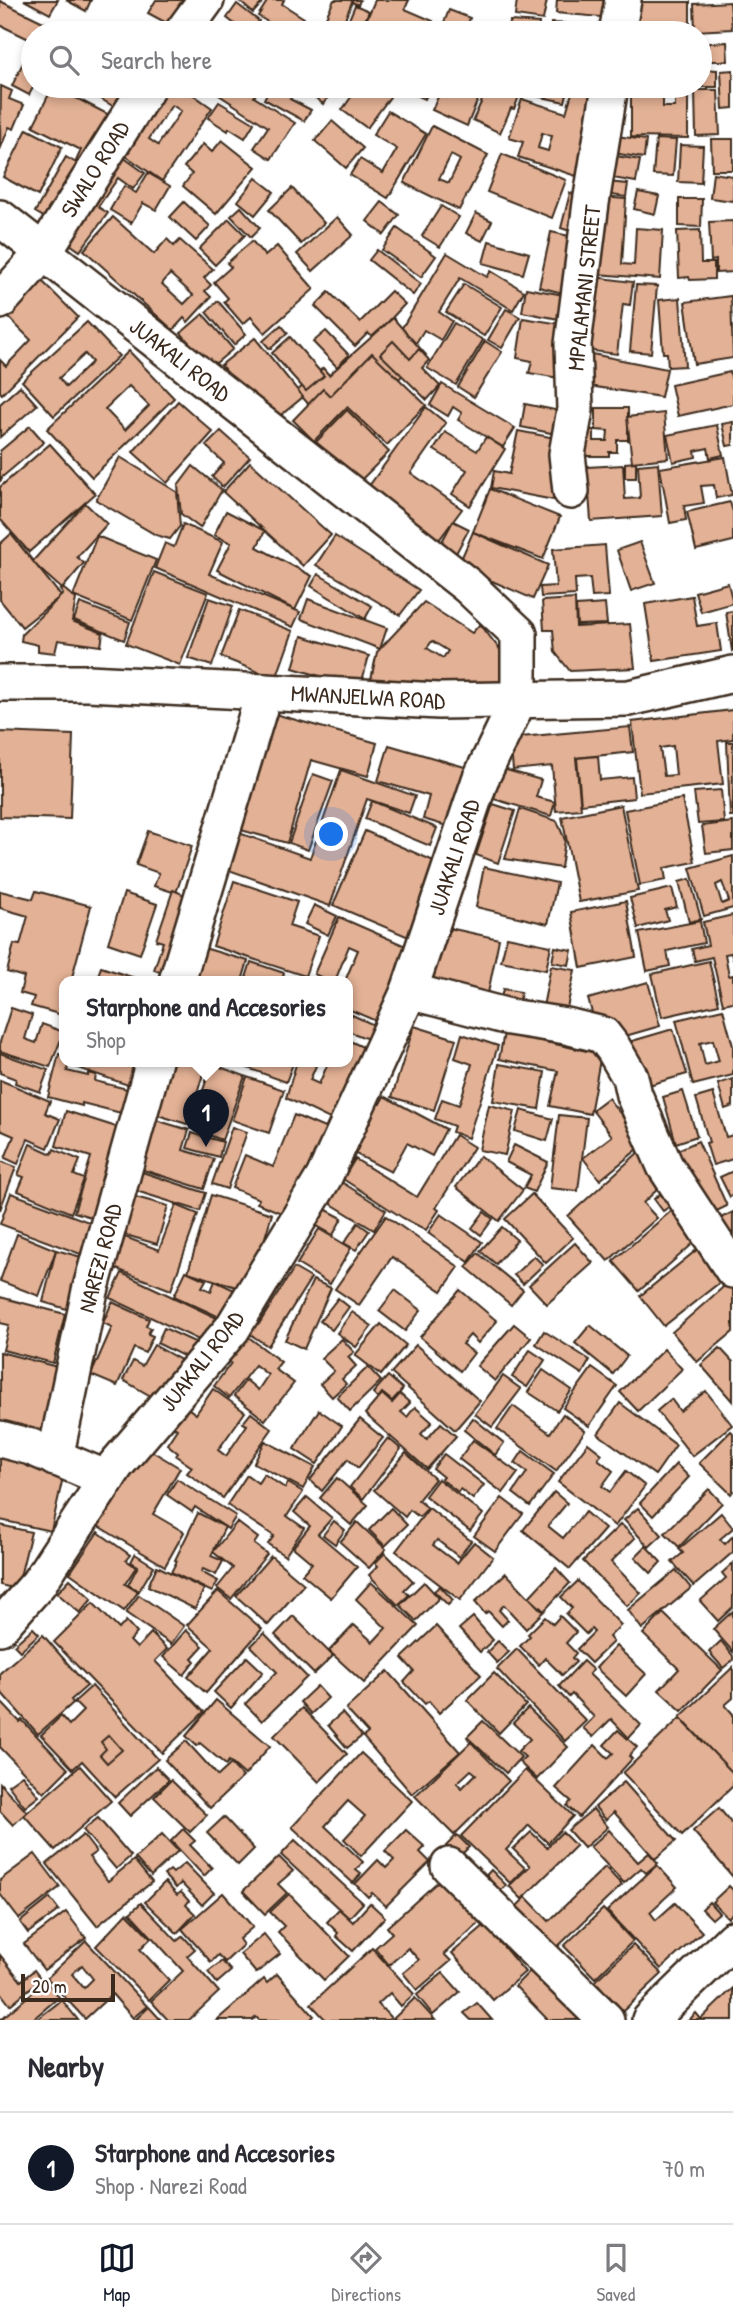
<!DOCTYPE html>
<html lang="en">
<head>
<meta charset="utf-8">
<style>
  :root { --surface:#fff; --page:#f7f7f7; --text:#2b2b33; --muted:#7c7c81; --line:#e1e1e2; --accent:#111827 }
  body { margin:0; font-family:"Patrick Hand",sans-serif; background:var(--page); color:var(--text) }
  .scale { position:absolute; left:21px; bottom:18px; width:94px; box-sizing:border-box; padding-left:7px; border:4px solid #3b2a1e; border-top:0; font-size:19px; line-height:24px; white-space:nowrap; color:#3b2a1e; -webkit-text-stroke:5px #fff; paint-order:stroke }
  .you { position:absolute; left:332px; top:835px; width:24px; height:24px; margin:-18px; border:5px solid #fff; border-radius:50%; background:#1a73e8; box-shadow:0 0 0 10px #1a73e833 }
  .badge { display:grid; place-items:center; width:46px; height:46px; border-radius:50%; background:var(--accent); color:#fff; font-size:23px; font-weight:700 }
  .pin { position:absolute; translate:-50% -58px; filter:drop-shadow(0 2px 4px #0008) }
  .pin::after { content:''; position:absolute; top:37px; width:24px; height:21px; background:inherit; clip-path:polygon(0 0,100% 0,50% 100%) }
  .popup { position:absolute; left:59px; top:976px; width:294px; height:91px; box-sizing:border-box; display:grid; place-content:center; border-radius:14px; background:var(--surface); filter:drop-shadow(0 2px 5px #0005); font-size:23px; white-space:nowrap; color:var(--muted) }
  .popup b { font-size:26px; color:var(--text) }
  .popup::after { content:''; position:absolute; left:50%; top:100%; margin-left:-14px; border:14px solid transparent; border-top-color:var(--surface) }
  .list { margin:0; padding:0; list-style:none }
  h2 { display:flex; justify-content:space-between; align-items:center; height:91px; margin:0; padding:0 28px; font-size:30px }
  h2 small { font-size:23px; font-weight:400; color:var(--muted) }
  .list li { display:grid; grid-template-columns:46px 1fr auto; gap:21px; align-items:center; box-sizing:border-box; height:112px; padding:0 28px; border-top:2px solid var(--line) }
  .list b { display:block; font-size:26px; white-space:nowrap }
  .list p { margin:0; font-size:23px; white-space:nowrap; color:var(--muted) }
  .list em { font-size:23px; font-style:normal; color:var(--muted) }
  .icon { flex:none; width:38px; height:38px; fill:none; stroke:currentColor; stroke-width:2; stroke-linecap:round; stroke-linejoin:round }
  .map { position:relative; flex:none; width:733px; height:2020px; overflow:hidden }
  .search { position:absolute; background:var(--surface); box-shadow:0 4px 10px #0003; left:21px; right:21px; top:21px; height:77px; display:flex; align-items:center; gap:18px; box-sizing:border-box; padding:0 24px; border-radius:38px; color:var(--muted); font-size:26px }
  .sheet { height:203px; background:var(--surface) }
  nav { display:flex; justify-content:space-around; align-items:center; box-sizing:border-box; height:98px; border-top:2px solid var(--line); background:var(--surface); font-size:19px; color:var(--muted) }
  nav a { display:grid; justify-items:center; gap:4px }
  nav .on { color:var(--accent) }
  .map>svg:first-child { display:block }
</style>
</head>
<body>
<div class="map">
<svg width="733" height="2020" viewBox="0 0 733 2020">
  <rect width="100%" height="100%" fill="#fff"/>
  <filter id="ink" filterUnits="userSpaceOnUse"><feTurbulence type="fractalNoise" baseFrequency=".0143" numOctaves="2"/><feDisplacementMap in="SourceGraphic" scale="14" xChannelSelector="R" yChannelSelector="G"/><feConvolveMatrix kernelMatrix="1 2 1 2 8 2 1 2 1" color-interpolation-filters="sRGB"/></filter>
  <g filter="url(#ink)">
    <g fill="#e3b195" stroke="#3b2a1e" stroke-width="2" fill-rule="evenodd">
      <path d="M24,0H58L50,14Z"/>
      <path d="M66,0H91L86,11Z"/>
      <path d="M156,0H188L172,26L148,13Z"/>
      <path d="M238,0H260L263,2L253,13Z"/>
      <path d="M268,0H284L282,4L304,18L295,33H286L258,16Z"/>
      <path d="M334,0H360L358,5L352,2L343,24L326,17Z"/>
      <path d="M375,0H409L405,9L433,21L428,33H370L362,30Z"/>
      <path d="M517,0H547L543,20L515,16Z"/>
      <path d="M557,0H604L601,17L556,13Z"/>
      <path d="M0,1L66,33H33L34,86L29,95L12,86L33,41L0,25Z"/>
      <rect x="638" y="2" width="52" height="31"/>
      <path d="M730,2L732,29L695,31L694,4Z"/>
      <path d="M237,4L259,21L250,33H246L227,18Z"/>
      <path d="M355,5L369,11L361,30L347,24Z"/>
      <path d="M449,10L470,18L464,33H440Z"/>
      <path d="M316,20L334,31L333,33H308Z"/>
      <path d="M510,21L539,23L538,33H509Z"/>
      <path d="M551,23L589,25V33H551Z"/>
      <path d="M727,42L728,61H709V43Z"/>
      <path d="M700,69L717,70V87H688V138L631,137V86H700ZM663,87L675,88V107H663Z"/>
      <path d="M733,70V108L723,109L721,71Z"/>
      <path d="M1,86L12,91L9,99L24,105L14,129L9,127L0,150Z"/>
      <path d="M53,86L115,118L89,168L76,161L81,150L33,126Z"/>
      <path d="M109,86H137L121,111L101,99Z"/>
      <path d="M160,86H181L212,108L162,181L116,149ZM172,105L181,111L158,145L149,139Z"/>
      <path d="M225,86H261L254,97L295,123L271,159L254,148L268,127L219,95Z"/>
      <path d="M271,86H287L286,87L294,92L290,99L311,110L304,121L264,99Z"/>
      <path d="M301,86H325L332,92L323,104Z"/>
      <path d="M359,86H375L390,97L367,128L342,110Z"/>
      <path d="M396,86H431L425,99Z"/>
      <path d="M443,86H453L479,97L467,126L432,110Z"/>
      <path d="M461,86H516L522,89L514,109L511,108L500,133L473,120L484,96Z"/>
      <path d="M524,86H569L565,102L522,93Z"/>
      <path d="M574,86L602,93L576,176L518,157L523,142L509,138L522,99L566,113ZM542,133L552,136L548,151L538,148Z"/>
      <path d="M695,90H718L720,135L696,136Z"/>
      <path d="M219,102L254,123L245,138L229,128L228,131L208,118Z"/>
      <path d="M388,111L426,134L388,198L350,175L360,159L383,173L397,149L373,135Z"/>
      <path d="M332,121L363,148L346,168L315,141Z"/>
      <path d="M432,126L488,155L459,210L404,183ZM451,155L460,160L449,183L439,179Z"/>
      <path d="M27,129L62,147L38,196L3,177Z"/>
      <path d="M616,136L646,140L644,158L613,153Z"/>
      <path d="M656,139L676,140L673,176L653,175Z"/>
      <path d="M711,139H733V170H712Z"/>
      <path d="M222,140L256,167L216,214L183,186L192,174L184,167L203,144L212,152Z"/>
      <path d="M680,145L703,146L701,183L678,182Z"/>
      <path d="M116,152L145,173L133,189L118,178L98,207L108,213L80,251L57,235Z"/>
      <path d="M502,154L566,180L552,218L487,192Z"/>
      <path d="M616,156L640,160L636,182L613,178Z"/>
      <path d="M66,157L83,167L52,222L35,212Z"/>
      <path d="M148,173L170,186L156,210L143,203L131,223L110,210L124,186L136,193Z"/>
      <path d="M713,173L733,176V201L710,198Z"/>
      <path d="M256,178L274,192L255,215L238,201Z"/>
      <path d="M606,182L628,184L626,197L604,194Z"/>
      <path d="M292,188L324,223L301,244L269,210Z"/>
      <path d="M638,192L659,196L655,214L634,209Z"/>
      <path d="M570,193L587,198L576,233L561,228Z"/>
      <path d="M600,197L626,199L622,264L634,265L636,228L663,230L660,279L597,274Z"/>
      <path d="M679,199H702L701,227L679,226Z"/>
      <path d="M184,202L210,226L196,241L170,217Z"/>
      <path d="M382,202L399,215L384,235L367,221Z"/>
      <path d="M441,206L459,217L440,247L422,236Z"/>
      <path d="M241,207L260,228L251,237L231,216Z"/>
      <path d="M476,213L492,221L482,241L466,233Z"/>
      <path d="M113,217L154,254L167,239L174,246L180,240L213,269L204,278L211,285L205,291L211,297L188,322L184,318L173,330L84,250ZM170,274L193,295L184,304L162,284Z"/>
      <path d="M337,217L353,235L313,271L297,254Z"/>
      <path d="M229,219L245,235L215,265L199,249Z"/>
      <path d="M733,221V272L716,273V260L711,261L709,222Z"/>
      <path d="M397,228L436,256L421,277L382,250Z"/>
      <path d="M700,230L701,263H714V279L690,280L689,277L679,278L677,231Z"/>
      <path d="M551,232L583,239L571,295L539,287Z"/>
      <path d="M252,241L265,256L277,246L314,289L265,333L251,317L243,324L224,302L228,298L214,282L231,267L227,263Z"/>
      <path d="M489,241L529,253L523,274L483,263Z"/>
      <path d="M377,250L421,284L413,295L369,260Z"/>
      <path d="M447,253L487,277L491,271L524,291L513,310L460,278L439,312L452,321L441,340L424,330L411,351L394,341Z"/>
      <path d="M594,277L633,282L630,305L623,304L617,354L585,350Z"/>
      <path d="M41,280L78,317L2,394L0,392V360L6,366L31,340L6,315Z"/>
      <path d="M464,284L502,307L484,336L446,312Z"/>
      <path d="M636,285L657,286L651,353L630,351Z"/>
      <path d="M526,288L569,296L564,320L522,312Z"/>
      <path d="M391,291L405,304L373,338L368,333L355,346L315,306L329,292L360,322Z"/>
      <path d="M731,296L733,358L694,364L685,302Z"/>
      <path d="M680,298L685,366L668,367L667,353H663L659,300Z"/>
      <path d="M218,301L246,334L234,345L206,312Z"/>
      <path d="M506,309L520,317L502,348L488,340Z"/>
      <path d="M203,314L233,349L210,368L181,333Z"/>
      <path d="M393,318L426,355L370,404L388,424L353,455L297,391L323,368L329,375Z"/>
      <path d="M523,318L574,326L565,379L529,373L532,361L517,358Z"/>
      <path d="M87,322L119,356L54,416L22,381ZM85,354L92,362L66,387L59,378Z"/>
      <path d="M454,323L483,340L456,385L427,368Z"/>
      <path d="M281,325L288,333L270,349L263,341Z"/>
      <path d="M326,331L349,355L337,367L313,342Z"/>
      <path d="M290,337L324,376L306,391L272,353Z"/>
      <path d="M255,338L303,397L269,425L221,365Z"/>
      <path d="M393,341L410,359L419,349L429,360L422,368L440,386L427,400L380,354Z"/>
      <path d="M485,341L502,352L474,397L458,387Z"/>
      <path d="M129,351L174,398L92,477L47,429ZM129,386L149,406L125,430L105,409Z"/>
      <path d="M372,353L426,405L387,445L347,407L314,441L293,420L323,389L330,396Z"/>
      <path d="M587,353L667,369L661,397L582,385Z"/>
      <path d="M730,372L733,387V404L678,416L671,385Z"/>
      <path d="M442,384L515,428L503,447L458,420L462,413L453,407L448,416L430,405Z"/>
      <path d="M20,386L37,405L0,437V404Z"/>
      <path d="M178,401L213,432L167,483L133,452Z"/>
      <path d="M525,404L565,412L561,435L521,427Z"/>
      <path d="M426,407L446,423L411,473L462,509L436,544L364,493Z"/>
      <path d="M596,408H628V440H617V452H609V456H581V430H594V441H607L608,431L596,430Z"/>
      <path d="M347,410L389,452L358,483L316,442Z"/>
      <path d="M664,413L668,458L632,462L627,417Z"/>
      <path d="M733,422V445L727,446L722,424Z"/>
      <path d="M717,425L723,455L710,458L708,448L695,451L696,457L673,462L667,435Z"/>
      <path d="M30,426L44,442L1,478L2,479L0,481V451Z"/>
      <path d="M221,431L250,457L223,487L212,477L224,463L206,446Z"/>
      <path d="M518,431L566,440L554,500L491,488L494,471L509,474Z"/>
      <path d="M445,432L477,451L486,437L505,449L470,506L452,494L467,470L434,450Z"/>
      <path d="M50,444L95,494L29,552L0,519V487Z"/>
      <path d="M120,457L177,492L180,526L170,539L156,535L96,500Z"/>
      <path d="M725,457L732,495L716,498L714,485L701,486L704,503L684,506L686,520L670,523L660,468Z"/>
      <path d="M250,462L331,535L303,566L223,492Z"/>
      <path d="M636,462V478H625V463Z"/>
      <path d="M658,463L662,516L591,521L587,467L623,465L625,499L640,498L638,465Z"/>
      <path d="M193,466L222,490L200,528L181,514L178,486Z"/>
      <path d="M490,489L560,517L543,559L473,532Z"/>
      <path d="M730,502L733,512V541L696,550L687,512Z"/>
      <path d="M85,503L107,524L77,557L84,563L62,589L32,562Z"/>
      <path d="M226,511L265,531L257,547L312,576L295,610L217,570L231,543L214,535Z"/>
      <path d="M453,521L469,529L454,557L446,553L449,548L445,546L438,549Z"/>
      <path d="M183,524L223,542L209,574L300,612L293,627L155,568L165,543L174,547Z"/>
      <path d="M473,532L548,565L533,599L458,566Z"/>
      <path d="M11,534L61,596L22,627L0,600V544Z"/>
      <path d="M97,536L156,560L132,620L73,596Z"/>
      <path d="M335,536L419,590L400,615L316,565Z"/>
      <path d="M640,542L655,583L631,591L617,550Z"/>
      <path d="M605,545L609,596L592,597L590,578L575,579L576,595L541,597L540,587L556,586L553,549Z"/>
      <path d="M154,572L208,593L180,665L126,644Z"/>
      <path d="M318,574L372,606L365,619L311,586Z"/>
      <path d="M728,583L733,603L701,612L695,592Z"/>
      <path d="M64,589L76,599L72,621L103,633L101,646L58,640L55,653L38,651V645L21,641L22,634L63,594L60,590Z"/>
      <path d="M692,596L697,626L717,623L721,651L654,661L645,604Z"/>
      <path d="M209,598L233,606L212,666L188,658Z"/>
      <path d="M308,599L387,628L380,649L301,619Z"/>
      <path d="M575,599L576,627L630,624L635,668L570,671L555,652L553,630H544L542,601Z"/>
      <path d="M424,602L472,633L480,624L518,673L503,692L369,688L377,652ZM432,641L448,651L443,658L427,648Z"/>
      <path d="M80,603L130,622L124,640L74,620Z"/>
      <path d="M605,604L607,624L577,625L576,606Z"/>
      <path d="M239,610L293,631L276,679L221,657Z"/>
      <path d="M733,611V650L732,651L726,612Z"/>
      <path d="M302,636L369,656L360,688L293,668Z"/>
      <path d="M733,710V739L718,741L723,784L640,793L632,722ZM673,746L676,775L664,776L660,748Z"/>
      <path d="M268,712L377,743L368,776L311,760L287,843L234,828Z"/>
      <path d="M630,727L633,752L576,758L581,809L556,811L552,766L513,770L510,738Z"/>
      <path d="M0,732L73,735L70,819L0,817Z"/>
      <path d="M727,742H733V816H730Z"/>
      <path d="M389,745L468,768L450,827L423,819L429,796L378,781Z"/>
      <path d="M598,756L600,780L632,777L634,798L581,804L577,758Z"/>
      <path d="M503,769L541,780L536,797L555,802L551,816L494,799Z"/>
      <path d="M341,770L415,796L409,813L367,799L330,906L226,869L239,833L310,858Z"/>
      <path d="M313,774L333,781L308,850L289,843Z"/>
      <path d="M721,790L724,822L698,824L694,792Z"/>
      <path d="M682,799L695,862L664,868L666,880L640,885L625,810Z"/>
      <path d="M372,801L437,828L430,846L365,819Z"/>
      <path d="M493,804L515,811L498,863L476,855Z"/>
      <path d="M621,805L638,891L579,902L562,817Z"/>
      <path d="M520,809L557,821L565,840L561,868L505,859Z"/>
      <path d="M733,822V850L706,853L702,826Z"/>
      <path d="M148,831L192,846L176,893L154,886L159,873L136,865Z"/>
      <path d="M365,831L443,865L411,938L333,905Z"/>
      <path d="M733,856V908L704,916L690,868ZM722,882L729,901L722,904L716,885Z"/>
      <path d="M484,867L557,883L548,924L476,907Z"/>
      <path d="M690,879L701,919L689,922L679,882Z"/>
      <path d="M234,881L297,902L289,926L319,936L305,976L213,946Z"/>
      <path d="M672,888L677,907L665,910L668,920L638,928L630,898Z"/>
      <path d="M173,890L192,898L165,974L154,970L163,942L156,940Z"/>
      <path d="M0,891L33,899L36,891L91,906L71,981H64V1006L62,1015L31,1006L34,997L20,993L24,977L7,972L14,944L20,945L28,916L0,908Z"/>
      <path d="M124,893L157,904L140,954L108,943Z"/>
      <path d="M626,901L636,957L581,968L571,912Z"/>
      <path d="M314,905L337,916L328,935L305,924Z"/>
      <path d="M733,915V960L731,953L725,954L729,976L733,975V1002L723,1004L712,957L695,961L692,949L708,945L703,922Z"/>
      <path d="M339,917L408,947L376,1021L348,1009V981H345L358,950L349,946L335,981H322L323,978L314,974Z"/>
      <path d="M700,921L704,943L667,951L670,966L647,971L639,933Z"/>
      <path d="M440,926L499,939L483,1018L424,1005Z"/>
      <path d="M507,937L551,946L546,970L501,961Z"/>
      <path d="M555,947L572,950L569,965L552,962Z"/>
      <path d="M204,948L248,961L242,981H195Z"/>
      <path d="M709,961L719,1004L662,1017L652,974Z"/>
      <path d="M251,962L284,973L282,981H245Z"/>
      <path d="M551,966L575,970L563,1027L540,1022Z"/>
      <path d="M101,967L144,981H96Z"/>
      <path d="M648,982L660,1026L601,1043L588,999Z"/>
      <path d="M503,989L521,992L519,1002L501,998Z"/>
      <path d="M11,1008L32,1015L25,1039L36,1043L42,1024L64,1032L50,1067L0,1051V1042Z"/>
      <path d="M723,1009L733,1046V1075L693,1085L676,1020ZM713,1040L719,1061L705,1065L700,1043Z"/>
      <path d="M348,1013L374,1025L368,1039L348,1031Z"/>
      <path d="M414,1026L456,1039L434,1110L392,1097Z"/>
      <path d="M673,1029L687,1074L635,1089L622,1044Z"/>
      <path d="M504,1033L601,1054L590,1114L550,1106L558,1071L499,1059Z"/>
      <path d="M462,1034L498,1046L468,1138L452,1132L454,1126L435,1119L442,1099L459,1105L472,1064L455,1058Z"/>
      <path d="M348,1040L369,1050L338,1123L286,1098L297,1061H318L310,1080L319,1084L329,1061H348Z"/>
      <path d="M0,1053L48,1070L40,1092L15,1083L16,1079L0,1073Z"/>
      <path d="M59,1054L64,1055V1061H69L67,1071L88,1076V1073L96,1075L95,1081L135,1091L129,1115L82,1103V1106L48,1097Z"/>
      <path d="M74,1061H149L140,1089L72,1066Z"/>
      <path d="M168,1061H195L206,1065L187,1124L151,1113Z"/>
      <path d="M229,1061H294L286,1082Z"/>
      <path d="M212,1064L245,1076L222,1140L190,1128Z"/>
      <path d="M499,1064L545,1072L539,1109L493,1101Z"/>
      <path d="M247,1077L284,1090L269,1133L232,1120Z"/>
      <path d="M733,1079V1106L725,1109L718,1084Z"/>
      <path d="M0,1080L50,1101L45,1113L60,1119L48,1148L28,1139L18,1164L5,1158L14,1136L0,1130Z"/>
      <path d="M683,1091L697,1136L676,1143L663,1097Z"/>
      <path d="M713,1093L726,1137L733,1135V1159L713,1165L706,1143L709,1142L696,1098Z"/>
      <path d="M384,1096L446,1129L432,1156L407,1143L391,1172L352,1152L377,1103L380,1104Z"/>
      <path d="M608,1098L644,1144L600,1180L583,1158L612,1136L592,1110Z"/>
      <path d="M489,1105L515,1111L505,1155L479,1150Z"/>
      <path d="M521,1110L553,1119L547,1141L515,1131Z"/>
      <path d="M66,1111L129,1131L101,1220L74,1212L91,1157L56,1146Z"/>
      <path d="M294,1115L327,1129L291,1217L257,1203L259,1199L232,1188L245,1155L273,1167Z"/>
      <path d="M559,1115L587,1118L578,1191L550,1188Z"/>
      <path d="M152,1119L189,1130L183,1150L214,1159L204,1189L137,1168Z"/>
      <path d="M232,1127L247,1132L227,1189L212,1184Z"/>
      <path d="M192,1133L223,1142L219,1157L187,1148Z"/>
      <path d="M455,1135L474,1147L436,1208L439,1210L426,1230L403,1218L343,1179L355,1159L417,1197Z"/>
      <path d="M698,1141L727,1206L696,1221L666,1155Z"/>
      <path d="M30,1144L52,1154L54,1149L80,1160L74,1175L84,1179L71,1213L18,1191L24,1177L18,1175Z"/>
      <path d="M514,1145L548,1162L534,1192L524,1188L531,1175L506,1162Z"/>
      <path d="M640,1151L662,1185L643,1203L657,1218L608,1261L568,1216Z"/>
      <path d="M480,1156L523,1190L499,1221L456,1187Z"/>
      <path d="M0,1161L16,1167L0,1210Z"/>
      <path d="M136,1170L206,1193L200,1211L130,1189Z"/>
      <path d="M733,1171V1195L730,1197L720,1177Z"/>
      <path d="M335,1178L386,1210L374,1230L323,1199Z"/>
      <path d="M11,1193L97,1225L86,1256L0,1224Z"/>
      <path d="M661,1193L670,1206L663,1211L654,1199Z"/>
      <path d="M532,1194L573,1238L546,1263L505,1219Z"/>
      <path d="M211,1195L272,1214L249,1291L188,1272Z"/>
      <path d="M132,1196L168,1206L157,1244L122,1234Z"/>
      <path d="M176,1205L198,1214L171,1290L114,1268L125,1237L159,1250Z"/>
      <path d="M321,1207L342,1218L333,1235L312,1223Z"/>
      <path d="M671,1211L696,1241L639,1291L613,1261Z"/>
      <path d="M484,1212L493,1219L481,1235L472,1228Z"/>
      <path d="M733,1212V1243L712,1222Z"/>
      <path d="M441,1214L482,1242L469,1262L428,1233Z"/>
      <path d="M386,1216L459,1267L442,1291L392,1257L359,1305L335,1289Z"/>
      <path d="M358,1223L369,1231L356,1250L344,1243Z"/>
      <path d="M502,1227L517,1240L496,1264L480,1251Z"/>
      <path d="M319,1229L351,1248L330,1284L297,1264Z"/>
      <path d="M17,1234L56,1250L39,1296L0,1281Z"/>
      <path d="M575,1243L593,1263L547,1304L529,1285Z"/>
      <path d="M699,1248L724,1279L664,1326L640,1296Z"/>
      <path d="M56,1250L92,1260L70,1310L43,1302Z"/>
      <path d="M478,1253L523,1290L511,1305L466,1267Z"/>
      <path d="M534,1256L543,1265L523,1284L514,1275Z"/>
      <path d="M294,1268L311,1278L268,1346L248,1333L255,1322L259,1324Z"/>
      <path d="M186,1271L206,1280L202,1287L211,1291L215,1281L241,1293L228,1321L174,1296Z"/>
      <path d="M122,1273L217,1318L205,1343L110,1298Z"/>
      <path d="M313,1280L331,1288L304,1349L285,1340Z"/>
      <path d="M730,1281L733,1284V1332L697,1362L672,1332Z"/>
      <path d="M395,1290L421,1310L405,1331L379,1311Z"/>
      <path d="M460,1290L497,1321L478,1343L470,1335L462,1344L474,1353L460,1371L420,1337Z"/>
      <path d="M0,1297L65,1314L53,1363L3,1350L9,1325L0,1323Z"/>
      <path d="M338,1298L349,1307L332,1330L320,1321Z"/>
      <path d="M112,1302L149,1319L146,1326L151,1328L148,1334L153,1336L145,1353L134,1348L117,1386L91,1375L112,1327L103,1323Z"/>
      <path d="M352,1312L372,1326L356,1347L337,1333Z"/>
      <path d="M381,1324L406,1345L381,1375L355,1355Z"/>
      <path d="M514,1324L531,1338L495,1381L477,1366Z"/>
      <path d="M590,1325L627,1356L613,1374L575,1343Z"/>
      <path d="M164,1328L199,1344L191,1360L157,1343Z"/>
      <path d="M544,1331L590,1360L582,1374L536,1344Z"/>
      <path d="M246,1335L281,1362L275,1369L294,1383L265,1420L234,1396L246,1380L258,1390L268,1375L255,1365L229,1398L214,1386L231,1363L227,1360Z"/>
      <path d="M342,1339L354,1352L348,1357L356,1366L342,1379L346,1384L332,1397L320,1384L334,1371L321,1358Z"/>
      <path d="M154,1345L186,1363L163,1403L123,1380L133,1361L142,1366Z"/>
      <path d="M416,1345L480,1401L455,1430L391,1373Z"/>
      <path d="M720,1348L733,1362V1402L701,1365Z"/>
      <path d="M664,1349L682,1369L638,1411L620,1392Z"/>
      <path d="M530,1350L545,1360L527,1387L512,1377Z"/>
      <path d="M0,1352L65,1369L48,1436L0,1423Z"/>
      <path d="M368,1367L381,1381L350,1411L337,1397Z"/>
      <path d="M592,1368L617,1386L589,1426L563,1408Z"/>
      <path d="M543,1370L572,1390L557,1411L528,1392Z"/>
      <path d="M388,1376L403,1389L392,1401L382,1393L378,1398L373,1393Z"/>
      <path d="M503,1376L521,1389L492,1427L475,1414Z"/>
      <path d="M213,1389L245,1412L218,1450L226,1456L247,1425L243,1423L251,1413L272,1429L223,1498L187,1473L192,1467L176,1456L178,1453L167,1444L177,1429L171,1425L185,1406L196,1414Z"/>
      <path d="M706,1391L732,1425L692,1456L657,1411L671,1399L680,1411Z"/>
      <path d="M382,1394L392,1403L400,1394L410,1403L401,1412L407,1417L415,1407L432,1422L421,1434L427,1439L441,1423L456,1436L427,1469L365,1414Z"/>
      <path d="M620,1403L676,1445L655,1475L598,1434Z"/>
      <path d="M513,1406L550,1433L563,1414L585,1431L556,1471L497,1429Z"/>
      <path d="M319,1410L342,1426L317,1464L294,1449Z"/>
      <path d="M473,1418L504,1443L495,1455L464,1430Z"/>
      <path d="M360,1419L383,1438L358,1468L348,1459L322,1491L310,1480Z"/>
      <path d="M731,1431L733,1433V1491L731,1494L699,1463Z"/>
      <path d="M388,1438L401,1449L363,1499L350,1487Z"/>
      <path d="M473,1440L518,1473L503,1493L459,1459Z"/>
      <path d="M265,1441L315,1467L303,1489L254,1463Z"/>
      <path d="M588,1443L602,1454L598,1459L613,1471L602,1486L610,1492L626,1471L645,1486L615,1526L558,1482Z"/>
      <path d="M145,1447L180,1468L153,1514L184,1532L165,1566L98,1526Z"/>
      <path d="M523,1451L554,1474L530,1506L513,1493L527,1472L515,1463Z"/>
      <path d="M0,1453L65,1468L51,1531L0,1520Z"/>
      <path d="M406,1453L435,1479L418,1500L428,1508L419,1517L410,1510L405,1517L374,1490Z"/>
      <path d="M444,1454L484,1485L473,1499L460,1489L458,1492L441,1479L443,1477L433,1469Z"/>
      <path d="M676,1464L689,1477L653,1516L640,1503Z"/>
      <path d="M264,1474L285,1488L288,1483L303,1492L287,1516L304,1528L285,1556L268,1544L274,1536L227,1505L247,1475L258,1483Z"/>
      <path d="M337,1478L368,1505L351,1525L320,1498Z"/>
      <path d="M177,1479L236,1516L228,1529L195,1507L192,1512L167,1495Z"/>
      <path d="M438,1479L483,1514L470,1531L425,1496Z"/>
      <path d="M709,1489L722,1503L679,1547L665,1533Z"/>
      <path d="M554,1492L567,1503L548,1526L563,1538L585,1512L605,1529L570,1569L523,1530Z"/>
      <path d="M307,1497L332,1518L318,1534L357,1567L331,1598L302,1574L312,1563L293,1547L310,1526L294,1512Z"/>
      <path d="M502,1498L523,1514L495,1551L474,1536Z"/>
      <path d="M391,1508L407,1525L385,1546L369,1530Z"/>
      <path d="M429,1508L471,1541L459,1557L437,1540L433,1545L457,1563L474,1542L493,1557L460,1600L396,1551Z"/>
      <path d="M638,1508L662,1535L649,1547L624,1520Z"/>
      <path d="M198,1513L225,1527L211,1556L223,1561L216,1575L203,1569L201,1572L218,1581L212,1592L171,1572L177,1561L175,1560Z"/>
      <path d="M721,1513L733,1528L720,1539L725,1544L733,1536V1552L694,1586L672,1562L683,1553L679,1549Z"/>
      <path d="M334,1521L345,1530L335,1544L323,1535Z"/>
      <path d="M237,1522L258,1538L254,1544L267,1554L231,1599L217,1588L233,1568L213,1552Z"/>
      <path d="M357,1522L386,1549L369,1568L340,1542Z"/>
      <path d="M621,1524L635,1538L611,1562L641,1593L627,1606L583,1561Z"/>
      <path d="M0,1525L31,1532L17,1589L0,1585Z"/>
      <path d="M98,1532L130,1555L126,1560L136,1567L125,1584L138,1592L124,1611L70,1573Z"/>
      <path d="M646,1546L661,1562L651,1573L635,1557Z"/>
      <path d="M385,1553L413,1581L404,1590L409,1595L398,1605L369,1575L378,1566L375,1563Z"/>
      <path d="M135,1554L154,1566L139,1591L128,1585L138,1566L131,1562Z"/>
      <path d="M271,1556L304,1584L268,1625L236,1596Z"/>
      <path d="M733,1563V1607L718,1621L700,1601L726,1578L722,1573Z"/>
      <path d="M157,1566L204,1589L195,1609L148,1586Z"/>
      <path d="M556,1568L570,1583L544,1611L529,1597Z"/>
      <path d="M676,1570L691,1588L642,1629L628,1610Z"/>
      <path d="M506,1573L543,1612L526,1629L504,1605L499,1610L508,1620L502,1626L488,1611L485,1614L475,1602Z"/>
      <path d="M70,1579L92,1599L80,1613L57,1593Z"/>
      <path d="M578,1581L621,1625L609,1637L613,1642L591,1663L577,1649L594,1632L591,1629L586,1634L566,1614L572,1608L561,1597Z"/>
      <path d="M371,1582L418,1626L364,1683L329,1651L354,1625L373,1642L386,1628L356,1599Z"/>
      <path d="M424,1582L439,1598L416,1621L400,1605Z"/>
      <path d="M440,1586L453,1600L448,1605L434,1591Z"/>
      <path d="M218,1591L262,1629L206,1693L188,1677L213,1648L187,1625Z"/>
      <path d="M139,1595L184,1626L171,1644L126,1613Z"/>
      <path d="M93,1603L119,1629L126,1621L137,1633L130,1641L137,1648L151,1633L167,1649L155,1661L204,1712L162,1753L54,1642Z"/>
      <path d="M733,1611V1652L713,1629Z"/>
      <path d="M663,1613L722,1670L682,1711L659,1690L679,1669L643,1634Z"/>
      <path d="M293,1616L333,1656L314,1674L275,1635Z"/>
      <path d="M560,1616L576,1632L566,1643L576,1653L572,1658L576,1662L562,1675L545,1658L539,1665L520,1646L530,1636L528,1634L545,1617L553,1624Z"/>
      <path d="M473,1617L493,1640L480,1652L459,1629Z"/>
      <path d="M436,1626L481,1675L439,1713L429,1701L425,1704L404,1682L414,1671L402,1658Z"/>
      <path d="M33,1628L39,1634L20,1651L14,1645Z"/>
      <path d="M186,1630L203,1646L192,1658L195,1661L184,1675L163,1657Z"/>
      <path d="M264,1633L307,1677L262,1721L245,1704L277,1672L251,1646Z"/>
      <path d="M43,1635L87,1686L71,1700L73,1703L38,1734L0,1691V1673Z"/>
      <path d="M498,1641L509,1652L497,1663L487,1652Z"/>
      <path d="M721,1641L733,1656V1660L723,1668L709,1652Z"/>
      <path d="M616,1646L646,1674L626,1696L596,1668Z"/>
      <path d="M517,1649L586,1721L565,1741L497,1669Z"/>
      <path d="M247,1657L263,1672L231,1708L214,1692Z"/>
      <path d="M583,1661L593,1670L589,1674L641,1725L629,1738L611,1719L593,1737L583,1728L594,1717L572,1694L569,1697L559,1686Z"/>
      <path d="M733,1667V1698L725,1705L733,1714V1774L680,1717Z"/>
      <path d="M388,1671L460,1752L412,1794L363,1737L368,1733L346,1709Z"/>
      <path d="M494,1673L526,1705L499,1733L467,1700Z"/>
      <path d="M92,1686L158,1759L115,1797L82,1761L73,1769L41,1735L61,1716L69,1725L83,1711L74,1702Z"/>
      <path d="M317,1686L328,1698L311,1714L300,1702Z"/>
      <path d="M216,1700L270,1746L245,1775L229,1761L226,1765L200,1743L197,1746L186,1736Z"/>
      <path d="M0,1701L20,1722L22,1720L68,1769L44,1793L0,1747Z"/>
      <path d="M302,1708L347,1754L319,1782L274,1736Z"/>
      <path d="M528,1708L568,1747L537,1779L519,1762L525,1757L518,1751L530,1739L513,1723Z"/>
      <path d="M342,1713L362,1736L347,1748L328,1725Z"/>
      <path d="M680,1718L733,1773V1786L682,1835L623,1773Z"/>
      <path d="M483,1721L521,1757L506,1773L467,1737Z"/>
      <path d="M618,1730L637,1747L629,1756L632,1759L579,1817L567,1806L571,1801L556,1788L595,1745L608,1758L613,1753L604,1745Z"/>
      <path d="M109,1735L122,1750L107,1763L100,1755L106,1749L101,1742Z"/>
      <path d="M186,1741L218,1776L231,1764L243,1777L210,1808L165,1760Z"/>
      <path d="M471,1742L509,1781L454,1835L415,1796ZM471,1770L476,1774L462,1788L457,1783Z"/>
      <path d="M361,1753L412,1801L361,1856L344,1839L365,1816L348,1801L325,1826L363,1862L356,1870L361,1874L353,1883L292,1827Z"/>
      <path d="M80,1766L111,1801L55,1850L24,1815Z"/>
      <path d="M156,1767L169,1780L130,1816L118,1803Z"/>
      <path d="M525,1770L573,1816L548,1843L529,1825L506,1850L525,1868L510,1883L461,1836Z"/>
      <path d="M22,1775L39,1796L25,1807L8,1785Z"/>
      <path d="M171,1780L207,1815L190,1832L154,1797Z"/>
      <path d="M624,1782L676,1841L655,1859L614,1812L606,1820L595,1807Z"/>
      <path d="M0,1783L27,1812L13,1825L0,1811Z"/>
      <path d="M719,1808L733,1825V1877L693,1831Z"/>
      <path d="M593,1809L608,1827L584,1848L568,1830Z"/>
      <path d="M224,1817L254,1849L238,1865L207,1833Z"/>
      <path d="M98,1818L131,1856L116,1869L83,1830Z"/>
      <path d="M183,1829L195,1841L190,1845L212,1868L204,1876L171,1841Z"/>
      <path d="M406,1830L425,1847L420,1852L430,1862L386,1906L372,1893L368,1897L355,1884L378,1860L386,1868L394,1860L385,1851Z"/>
      <path d="M609,1830L638,1862L649,1853L658,1863L646,1873L641,1868L624,1883L590,1847Z"/>
      <path d="M531,1832L547,1847L562,1832L576,1846L522,1899L509,1886L530,1866L513,1849Z"/>
      <path d="M162,1834L178,1851L151,1876L135,1858Z"/>
      <path d="M83,1835L96,1852L89,1857L108,1881L134,1860L152,1882L97,1926L47,1864Z"/>
      <path d="M457,1835L469,1847L458,1858L446,1846Z"/>
      <path d="M295,1840L363,1903L349,1918L281,1855Z"/>
      <path d="M35,1854L60,1887L19,1919L0,1894V1880Z"/>
      <path d="M279,1857L293,1871L278,1884L287,1893L265,1914L243,1891Z"/>
      <path d="M185,1863L214,1893L202,1905L181,1883L176,1888L164,1875L170,1870L173,1873Z"/>
      <path d="M657,1865L677,1887L650,1912L656,1920L675,1903L702,1932L661,1969L607,1911Z"/>
      <path d="M605,1867L622,1885L551,1953L511,1912L526,1897L549,1921Z"/>
      <path d="M491,1870L506,1885L495,1897L480,1882Z"/>
      <path d="M442,1878L480,1922L444,1954L451,1961L417,1990L403,1973L419,1960L408,1948L389,1965L375,1948L392,1933L387,1927Z"/>
      <path d="M165,1882L177,1895L181,1892L189,1901L186,1905L195,1914L177,1933L145,1902Z"/>
      <path d="M729,1886L733,1890V1913L728,1918L712,1902Z"/>
      <path d="M223,1893L253,1927L239,1939L243,1945L225,1962L218,1955L211,1962L182,1929Z"/>
      <path d="M289,1894L349,1956L324,1980L278,1932L284,1926L270,1912Z"/>
      <path d="M50,1898L59,1910L28,1933L20,1922Z"/>
      <path d="M709,1902L719,1913L712,1919L702,1909Z"/>
      <path d="M141,1903L177,1941L183,1936L195,1949L187,1956L219,1992L189,2020H168L151,2001L183,1971L130,1913Z"/>
      <path d="M370,1903L385,1917L353,1951L336,1936L338,1933L327,1922L339,1909L353,1922Z"/>
      <path d="M603,1909L633,1941L595,1978L564,1946Z"/>
      <path d="M66,1912L86,1938L44,1970L24,1944Z"/>
      <path d="M127,1913L151,1938L140,1949L169,1980L149,2000L96,1946Z"/>
      <path d="M485,1925L525,1972L493,2000L452,1953Z"/>
      <path d="M264,1934L280,1954L256,1973L240,1954Z"/>
      <path d="M86,1941L147,2006L133,2018L112,1994L85,2019L47,1978ZM82,1965L93,1979L84,1988L72,1974Z"/>
      <path d="M633,1945L662,1974L623,2011L595,1981Z"/>
      <path d="M372,1948L414,1994L401,2006L390,1993L378,2004L391,2018L388,2020H326L311,2004Z"/>
      <path d="M0,1955L21,1981L34,1970L41,1979L10,2005L0,1992Z"/>
      <path d="M222,1961L231,1971L217,1983L208,1972Z"/>
      <path d="M534,1967L585,2020H548L515,1986Z"/>
      <path d="M443,1973L460,1992L433,2015L417,1995Z"/>
      <path d="M277,1974L314,2016L310,2020H259L256,2017L253,2020H217L264,1979L267,1983Z"/>
      <path d="M46,1981L59,1997L32,2020H0Z"/>
      <path d="M733,1988V2020H689L696,2013L701,2019Z"/>
      <path d="M415,1998L435,2020H392Z"/>
      <path d="M62,2000L78,2020H36Z"/>
      <path d="M477,2003L492,2020H471L464,2013Z"/>
      <path d="M149,2007L161,2020H135Z"/>
    </g>
    <g fill="none" stroke-linecap="round" stroke-linejoin="round">
      <g stroke="#3b2a1e" stroke-width="40">
        <g id="street">
          <path d="M182,33L206,0"/>
          <path d="M617,33L623,0"/>
          <path d="M0,218L468,586L519,634V699L480,780L409,991L324,1177L232,1329L116,1465L38,1584L0,1627"/>
          <path d="M0,301L43,253L148,86"/>
          <path d="M571,491L567,454L575,410L573,344L591,203L610,86"/>
          <path d="M0,683H88L439,701L629,698L733,674"/>
          <path d="M177,981L264,692"/>
          <path d="M409,991L509,1017L566,1026L603,1035L613,1048L630,1077L634,1095L665,1166L733,1270"/>
          <path d="M0,1439L31,1447L107,1479"/>
          <path d="M55,1458L90,1291L154,1061"/>
          <path d="M449,1866L606,2020"/>
          <path d="M650,2020L733,1939"/>
        </g>
      </g>
      <use href="#street" stroke="#fff" stroke-width="35"/>
    </g>
  </g>
  <g text-anchor="middle" stroke-width="5" stroke-linejoin="round" paint-order="stroke">
    <g font-size="23" fill="#3b2a1e" stroke="#fff">
      <text transform="translate(95 169) rotate(-58)" y="8">SWALO ROAD</text>
      <text transform="translate(584 288) rotate(-84)" y="8">MPALAMANI STREET</text>
      <text transform="translate(180 360) rotate(38)" y="8">JUAKALI ROAD</text>
      <text transform="translate(368 697) rotate(3)" y="8">MWANJELWA ROAD</text>
      <text transform="translate(454 857) rotate(-72)" y="8">JUAKALI ROAD</text>
      <text transform="translate(100 1258) rotate(-75)" y="8">NAREZI ROAD</text>
      <text transform="translate(202 1361) rotate(-52)" y="8">JUAKALI ROAD</text>
    </g>
  </g>
</svg>
<div class="scale">20 m</div>
<div class="you"></div>
<div class="pin badge" style="left:206px;top:1147px">1</div>
<div class="popup"><b>Starphone and Accesories</b>Shop</div>
<div class="search"><svg class="icon" aria-label="search" viewBox="0 0 24 24"><circle cx="10" cy="10" r="6"/><path d="M15 15l6 6"/></svg>Search here</div>
</div>
<section class="sheet">
<h2>Nearby<small></small></h2>
<ul class="list">
<li><span class="badge">1</span><div><b>Starphone and Accesories</b><p>Shop · Narezi Road</p></div><em>70 m</em></li>
</ul>
</section>
<nav>
<a class="on"><svg class="icon" aria-label="map" viewBox="0 0 24 24"><path d="M3 6l6-2 6 2 6-2v14l-6 2-6-2-6 2zM9 4v14M15 6v14"/></svg>Map</a>
<a><svg class="icon" aria-label="directions" viewBox="0 0 24 24"><path d="M12 3l9 9-9 9-9-9zM9 14v-3h6M13 9l2 2-2 2"/></svg>Directions</a>
<a><svg class="icon" aria-label="saved" viewBox="0 0 24 24"><path d="M7 4h10v16l-5-4-5 4z"/></svg>Saved</a>
</nav>
</body>
</html>
